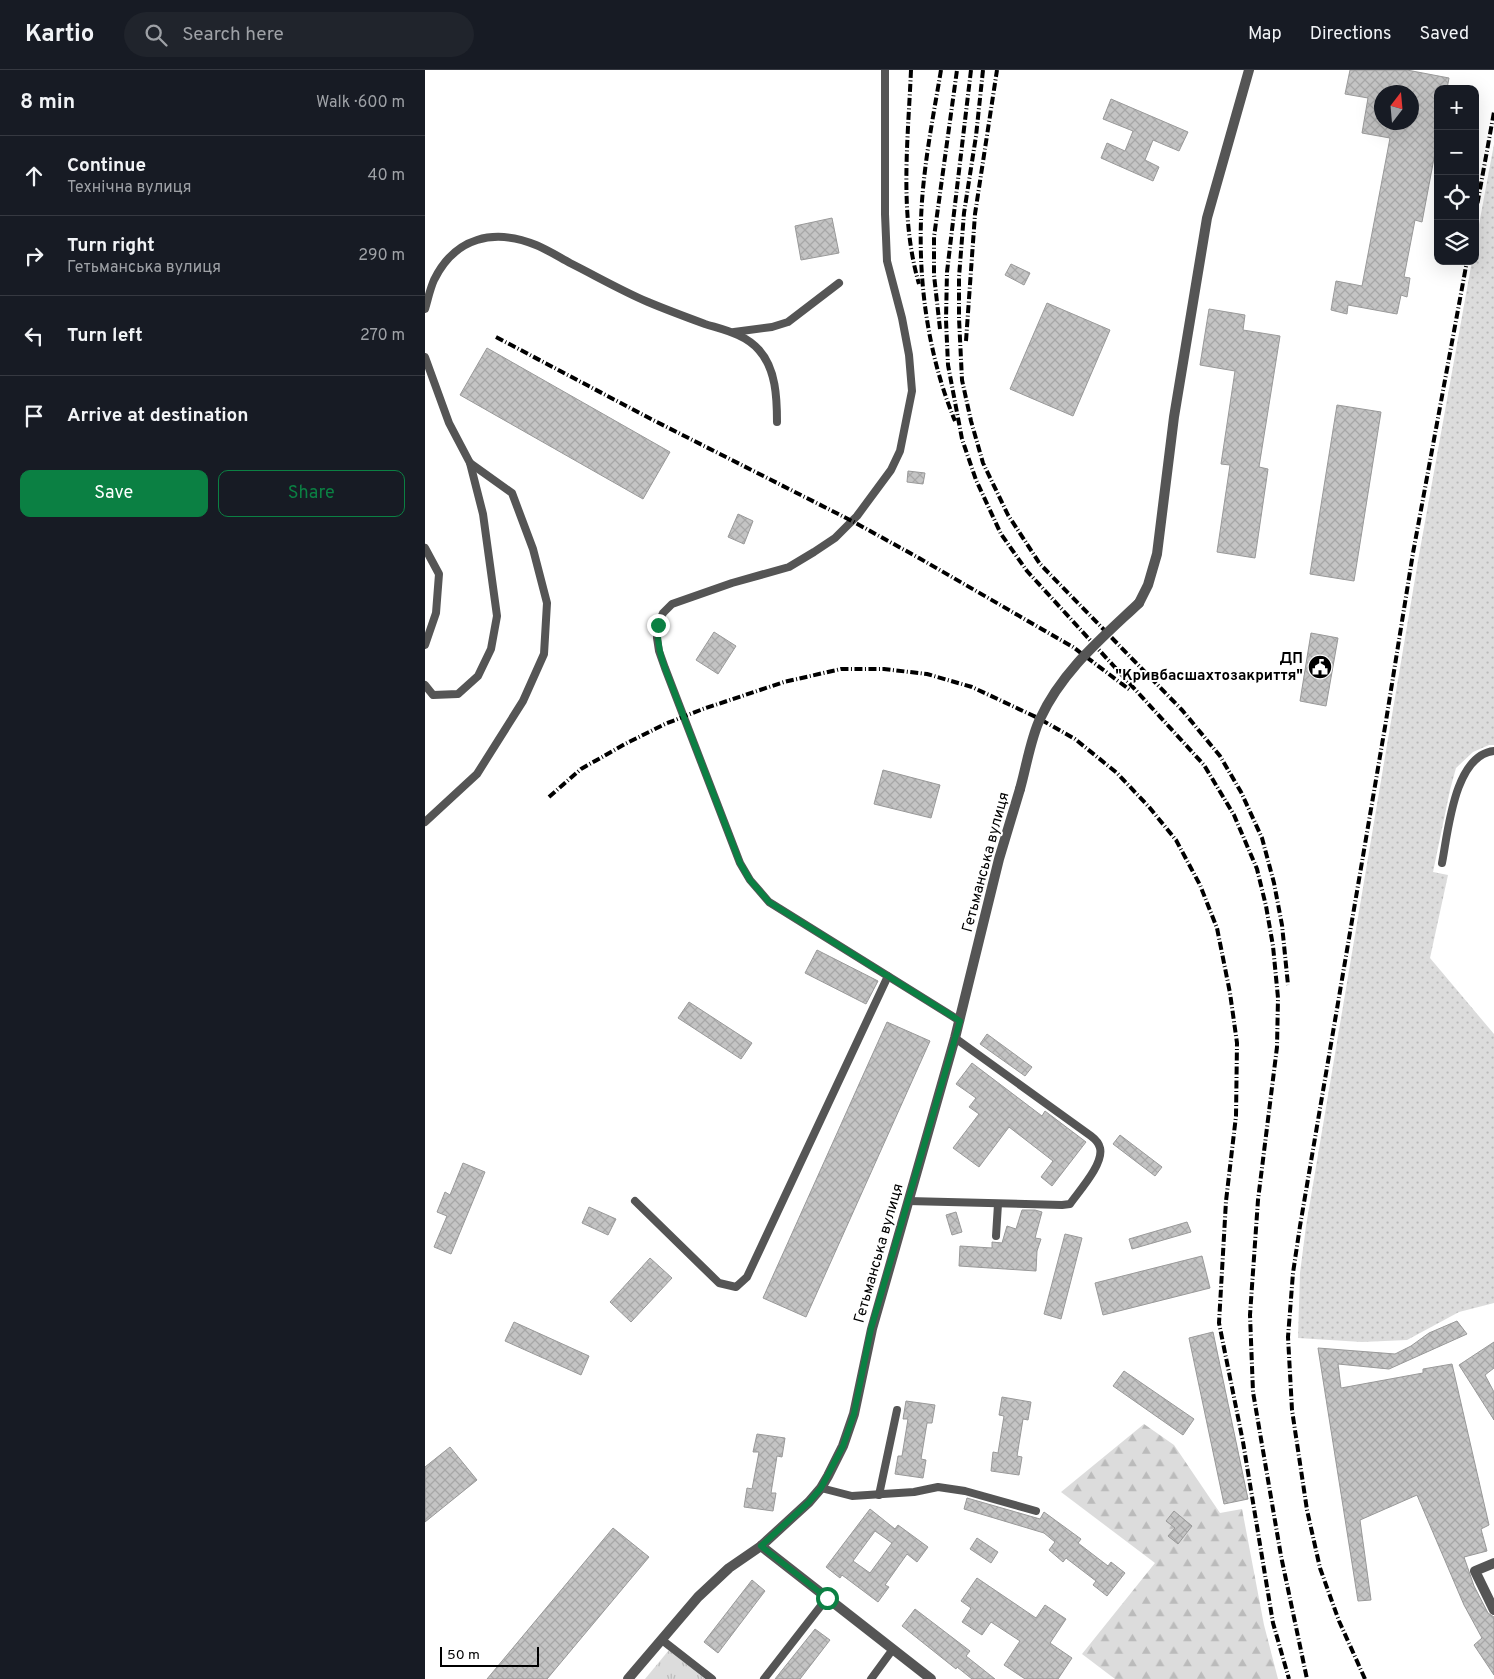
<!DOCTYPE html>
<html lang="en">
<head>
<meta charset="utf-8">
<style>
  :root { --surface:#171b24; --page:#20242c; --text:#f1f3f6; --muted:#9ea1a6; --line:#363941; --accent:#0b8043 }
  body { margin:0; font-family:Overpass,sans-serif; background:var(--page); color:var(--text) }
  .controls { position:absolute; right:15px; top:15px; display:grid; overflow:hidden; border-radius:10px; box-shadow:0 5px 20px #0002 }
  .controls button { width:45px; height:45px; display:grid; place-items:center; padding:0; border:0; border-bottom:1px solid var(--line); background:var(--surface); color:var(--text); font:25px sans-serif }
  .compass { position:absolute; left:949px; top:15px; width:45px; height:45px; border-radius:50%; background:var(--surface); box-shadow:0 5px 20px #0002; rotate:16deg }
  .scale { position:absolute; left:15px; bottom:12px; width:99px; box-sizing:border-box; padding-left:5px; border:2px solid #000; border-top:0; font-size:14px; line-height:18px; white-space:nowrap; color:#000; -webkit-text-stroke:4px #fff; paint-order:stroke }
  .stop { position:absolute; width:15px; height:15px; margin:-11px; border:4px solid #0b8043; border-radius:50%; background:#fff }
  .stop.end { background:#0b8043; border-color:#fff; box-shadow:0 1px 5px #0008 }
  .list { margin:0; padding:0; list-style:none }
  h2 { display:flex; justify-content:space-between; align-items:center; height:65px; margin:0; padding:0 20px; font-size:21px }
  h2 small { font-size:16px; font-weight:400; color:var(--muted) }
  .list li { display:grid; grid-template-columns:32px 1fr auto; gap:15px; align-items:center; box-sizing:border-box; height:80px; padding:0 20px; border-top:1px solid var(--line) }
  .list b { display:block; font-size:19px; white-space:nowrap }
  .list p { margin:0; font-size:16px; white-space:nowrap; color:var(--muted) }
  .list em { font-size:16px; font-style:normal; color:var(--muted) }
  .actions { display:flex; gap:10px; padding:15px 20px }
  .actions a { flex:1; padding:11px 0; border:1px solid var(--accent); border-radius:10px; text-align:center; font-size:18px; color:var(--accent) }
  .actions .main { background:var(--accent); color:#fff }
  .icon { flex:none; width:28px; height:28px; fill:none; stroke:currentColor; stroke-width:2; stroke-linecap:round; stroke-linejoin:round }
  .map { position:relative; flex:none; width:1069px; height:1609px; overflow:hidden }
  header { display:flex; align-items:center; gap:30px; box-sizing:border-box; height:70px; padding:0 25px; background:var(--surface); border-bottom:1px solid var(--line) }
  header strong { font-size:24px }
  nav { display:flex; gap:28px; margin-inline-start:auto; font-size:18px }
  .search { width:350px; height:45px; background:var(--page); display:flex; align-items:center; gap:12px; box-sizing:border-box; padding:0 18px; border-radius:28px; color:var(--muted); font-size:19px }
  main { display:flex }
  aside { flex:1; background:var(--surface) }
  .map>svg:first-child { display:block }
</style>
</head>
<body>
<header>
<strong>Kartio</strong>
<div class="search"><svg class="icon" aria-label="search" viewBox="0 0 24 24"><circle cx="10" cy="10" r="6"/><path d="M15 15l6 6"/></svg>Search here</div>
<nav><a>Map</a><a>Directions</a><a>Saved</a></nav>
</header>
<main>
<aside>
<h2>8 min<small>Walk · 600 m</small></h2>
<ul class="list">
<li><svg class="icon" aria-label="ahead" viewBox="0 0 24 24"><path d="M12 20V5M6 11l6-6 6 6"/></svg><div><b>Continue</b><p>Технічна вулиця</p></div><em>40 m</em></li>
<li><svg class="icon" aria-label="right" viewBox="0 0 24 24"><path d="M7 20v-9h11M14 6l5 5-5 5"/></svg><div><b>Turn right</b><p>Гетьманська вулиця</p></div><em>290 m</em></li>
<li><svg class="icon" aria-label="left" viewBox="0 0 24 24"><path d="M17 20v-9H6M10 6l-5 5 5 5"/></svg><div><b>Turn left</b></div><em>270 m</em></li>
<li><svg class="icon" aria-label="arrive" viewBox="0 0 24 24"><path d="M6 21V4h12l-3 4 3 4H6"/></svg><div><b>Arrive at destination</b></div></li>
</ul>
<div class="actions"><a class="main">Save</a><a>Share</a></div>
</aside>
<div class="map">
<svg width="1069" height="1609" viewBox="0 0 1069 1609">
  <defs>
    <pattern id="grass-dots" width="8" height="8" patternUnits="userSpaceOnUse" patternTransform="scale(1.25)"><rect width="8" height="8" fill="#dcdcdc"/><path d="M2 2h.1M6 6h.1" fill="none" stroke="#bbb" stroke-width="1.8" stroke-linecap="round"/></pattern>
    <pattern id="forest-firs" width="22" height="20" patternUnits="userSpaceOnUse" patternTransform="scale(1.25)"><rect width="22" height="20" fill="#dcdcdc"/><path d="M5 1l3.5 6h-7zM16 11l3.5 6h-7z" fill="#bbb"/></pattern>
    <pattern id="park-tufts" width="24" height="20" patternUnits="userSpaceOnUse" patternTransform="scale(1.25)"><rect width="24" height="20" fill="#dcdcdc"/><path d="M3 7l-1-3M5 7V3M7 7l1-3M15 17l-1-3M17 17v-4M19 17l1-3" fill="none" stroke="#bbb"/></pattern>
    <pattern id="building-cross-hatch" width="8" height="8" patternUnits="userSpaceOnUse" patternTransform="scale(1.25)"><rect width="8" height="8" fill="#c4c4c4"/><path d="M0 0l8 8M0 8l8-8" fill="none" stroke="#a7a7a7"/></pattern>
  </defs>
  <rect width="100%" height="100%" fill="#fff"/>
  <path fill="url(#grass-dots)" d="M1069,74V675H1064L1048,682L1031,698L1025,720L1008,802L1023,805L1005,888L1069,964V1233L1034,1242L982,1270L937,1272L873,1268L875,1203L881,1156L994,485L1047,191H1050V176Z"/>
  <path fill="url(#forest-firs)" d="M719,1354L749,1375L795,1443L817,1439L839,1555L853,1609H690L657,1584L730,1493L636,1422Z"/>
  <path fill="url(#park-tufts)" d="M244,1580L280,1609H220Z"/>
  <g fill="url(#building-cross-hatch)" stroke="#999" fill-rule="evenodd">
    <path d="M925,0H982L1024,8L1022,19H1013V67L997,152L990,150L979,207L985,208L982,227L976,225L972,244L923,235L922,244L906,240L911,211L937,216L965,68L937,63L943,28L920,24ZM956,22H986V52H956Z"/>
    <path d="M686,29L763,62L754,81L728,70L720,90L734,97L728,111L676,88L682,73L700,81L708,61L678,49Z"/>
    <path d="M407,148L414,183L376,190L370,156Z"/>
    <path d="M586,194L605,203L599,215L580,205Z"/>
    <path d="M622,233L685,260L648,346L585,319Z"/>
    <path d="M784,239L820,245L818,260L855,266L834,397L843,399L830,488L792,482L805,395L796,394L810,301L775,295Z"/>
    <path d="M62,278L245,382L218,429L35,325Z"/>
    <path d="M912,335L956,342L929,511L885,504Z"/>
    <path d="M483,401L500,403L498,414L482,412Z"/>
    <path d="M313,444L328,451L319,474L303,467Z"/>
    <path d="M289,562L311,576L293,604L271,590Z"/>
    <path d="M886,563L913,568L901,636L875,631Z"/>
    <path d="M458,700L515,715L506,748L449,734Z"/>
    <path d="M392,880L453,911L441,934L380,903Z"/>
    <path d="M264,932L327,973L316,989L253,948Z"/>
    <path d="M462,952L505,971L381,1247L338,1228Z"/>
    <path d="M562,964L607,997L600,1006L555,974Z"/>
    <path d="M547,993L617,1046L620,1041L661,1072L627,1116L616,1107L628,1091L584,1057L554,1097L528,1078L554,1044L544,1037L551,1028L531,1014Z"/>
    <path d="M695,1065L737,1097L730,1106L688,1074Z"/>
    <path d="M38,1093L60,1102L26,1184L9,1177L22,1146L12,1142L20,1122L25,1125Z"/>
    <path d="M164,1137L191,1149L183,1165L157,1153Z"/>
    <path d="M597,1140H610L617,1142L610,1168L616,1169L612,1181L611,1201L534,1196L535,1176L567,1178V1172L577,1173L582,1156L591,1159Z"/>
    <path d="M531,1142L537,1162L527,1165L521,1145Z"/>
    <path d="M762,1152L766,1162L707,1179L704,1169Z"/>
    <path d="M640,1164L657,1168L636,1249L619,1244Z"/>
    <path d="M777,1186L785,1218L678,1245L670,1213Z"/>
    <path d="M225,1188L247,1208L206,1252L185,1232Z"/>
    <path d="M1032,1251L1042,1264L964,1299L913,1294L916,1318L998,1303V1299L1027,1294L1064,1455L1056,1459L1062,1481L1039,1487L1049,1516L1063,1543L1069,1547V1605L1049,1575L1057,1568L1039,1535L992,1425L935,1450L946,1530L933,1531L893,1278L970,1284L986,1276L1004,1263Z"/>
    <path d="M89,1252L164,1286L156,1305L80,1271Z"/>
    <path d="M788,1262L823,1429L799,1434L764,1268Z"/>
    <path d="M1069,1272V1298L1060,1305L1069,1322V1350L1034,1295Z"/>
    <path d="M699,1301L769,1349L758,1365L688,1316Z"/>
    <path d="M577,1327L606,1332L603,1350L598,1349L592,1386L597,1387L594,1405L566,1401L568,1382L573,1383L579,1346L574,1345Z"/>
    <path d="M481,1331L510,1335L507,1353H502L496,1389L501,1390L498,1408L470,1404L473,1386H477L483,1349H478Z"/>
    <path d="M332,1364L360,1368L357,1387L352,1386L346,1423H351L348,1441L319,1437L322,1418L327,1419L334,1382H328Z"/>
    <path d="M25,1377L52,1410L0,1452V1397Z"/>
    <path d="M542,1428L615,1449L619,1442L656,1469L653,1473L683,1496L686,1492L700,1503L682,1526L668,1515L671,1511L641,1488L638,1492L624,1480L630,1472L619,1463L539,1439Z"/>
    <path d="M445,1439L470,1459L473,1455L503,1477L492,1492L482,1484L460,1515L464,1517L453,1532L417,1505L415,1508L401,1497ZM450,1461L467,1473L445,1503L428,1491Z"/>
    <path d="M749,1441L767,1456L753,1474L743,1466L750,1458L741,1451Z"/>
    <path d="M188,1458L224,1487L122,1609H62Z"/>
    <path d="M552,1468L573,1482L566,1493L545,1479Z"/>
    <path d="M552,1508L611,1548L620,1535L641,1549L625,1573L647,1588L633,1609H600L579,1595L595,1571L566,1552L557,1565L537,1552L546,1538L536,1531Z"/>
    <path d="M327,1510L340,1521L293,1583L279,1572Z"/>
    <path d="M490,1539L545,1581L541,1586L570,1609H547L532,1597L531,1599L477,1556Z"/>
    <path d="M390,1559L405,1570L375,1609H350Z"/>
  </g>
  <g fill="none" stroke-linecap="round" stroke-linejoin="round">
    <g stroke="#555" stroke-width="8">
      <path d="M460,0V144L462,191L477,248L484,285L487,321L475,381L466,400L432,446L410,468L389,482L364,497L307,513L247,534L238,543L233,555L232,568L234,581L240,598L315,793L325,810L344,832L535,951"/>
      <path d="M0,239C3,229 5,219 9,210C30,167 69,158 111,175C123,180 134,187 145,193C171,206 197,221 223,232C242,240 261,247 280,254C299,260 320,264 334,280C351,299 352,328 352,352"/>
      <path d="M309,262L347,257L363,252L414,213"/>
      <path d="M0,287L24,353L45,393L87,423L108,479L122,533L119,584L98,631L52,704L0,752"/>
      <path d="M0,478L14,504L11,543L0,575"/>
      <path d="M0,615L8,625L33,624L53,606L66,579L72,546L58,444L45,393"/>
      <path d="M1017,793C1023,763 1029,685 1069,681"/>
      <path d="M210,1131L294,1213L311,1217L322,1207L463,906"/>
      <path d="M483,1131L637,1135L645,1134C654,1121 679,1094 675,1078C674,1073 670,1069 666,1066L530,968"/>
      <path d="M571,1166L573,1134"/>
      <path d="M396,1418L427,1426L489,1422L513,1417L540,1421L611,1441"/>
      <path d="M454,1425L472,1340"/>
      <path d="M237,1570L287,1609"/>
      <path d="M339,1609L402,1528"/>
      <path d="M446,1609L468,1579"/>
    </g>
    <g stroke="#555" stroke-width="10">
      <path d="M336,1476L506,1609"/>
      <path d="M1069,1493L1050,1501L1069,1540"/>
    </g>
    <g stroke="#555" stroke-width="10">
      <path d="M714,533L723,515L732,484L749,347L782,148L824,0"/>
      <path d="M203,1609L273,1527L304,1498L336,1476L384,1432L396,1418L403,1406L418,1376L429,1344L447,1259L530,968L574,789L595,719"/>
    </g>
    <g stroke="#000" stroke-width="4" stroke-dasharray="8 2.5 1 2.5" stroke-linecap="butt">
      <path d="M486,0C483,71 474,145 494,214"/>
      <path d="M516,0C510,36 503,72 499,109C490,189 499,276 530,351"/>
      <path d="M546,0L522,202L521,250L523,295L537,369L551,410L576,464L602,501L779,695L809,745L832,799L841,836L848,876L853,928L852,977L833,1130L825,1245L828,1322L856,1486L882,1609"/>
      <path d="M558,0L551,66L539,143L534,207V248L537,310L546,351L558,393L583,445L615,494L757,640L795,686L816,722L837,768L849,813L857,855L863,915"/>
      <path d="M1050,147L1069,42"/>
      <path d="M515,259L509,205V167L532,0"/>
      <path d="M71,267L226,349L427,451L494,488L648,577L705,620"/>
      <path d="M541,271L550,144L572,0"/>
      <path d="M124,727L156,699L200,674L240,654L278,639L359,612L416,599H459L502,604L547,617L613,648L650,669L692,703L724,737L751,770L775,815L792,858L805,923L812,973L811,1046L801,1131L794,1253L818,1372L848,1553L864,1609"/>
      <path d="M940,1609L914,1551L895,1498L882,1440L867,1340L863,1267L868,1203L875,1156L961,651L988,483L1042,191"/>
    </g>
    <path stroke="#555" stroke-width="10" d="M595,719C601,698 606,667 615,649C637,601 677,568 714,533"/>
  </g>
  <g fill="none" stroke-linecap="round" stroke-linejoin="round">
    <path stroke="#0b8043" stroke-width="6" d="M233,555C232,571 234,583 240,598L315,793L325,810L344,832L535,951L446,1259L429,1344L418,1376L396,1418L384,1432L336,1476L402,1528"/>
  </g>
  <defs>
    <g id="civic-disc" transform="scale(1.25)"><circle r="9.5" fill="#000" stroke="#fff"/><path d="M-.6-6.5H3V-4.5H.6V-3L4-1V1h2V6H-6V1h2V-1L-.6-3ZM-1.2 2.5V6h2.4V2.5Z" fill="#fff"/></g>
  </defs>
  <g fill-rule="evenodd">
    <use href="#civic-disc" x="895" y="597"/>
  </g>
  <g text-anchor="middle" stroke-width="4" stroke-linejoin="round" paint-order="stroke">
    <g font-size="15" font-weight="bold" fill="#000" stroke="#fff" text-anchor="end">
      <text x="878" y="593">ДП<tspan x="878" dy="17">"Кривбасшахтозакриття"</tspan></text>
    </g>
    <g font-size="15" fill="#000" stroke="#fff">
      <text transform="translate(560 792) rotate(-75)" y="5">Гетьманська вулиця</text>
      <text transform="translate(453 1183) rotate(-74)" y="5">Гетьманська вулиця</text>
    </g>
  </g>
</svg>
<div class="controls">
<button>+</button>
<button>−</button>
<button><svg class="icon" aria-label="locate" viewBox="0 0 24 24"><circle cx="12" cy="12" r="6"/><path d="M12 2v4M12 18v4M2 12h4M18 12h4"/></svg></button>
<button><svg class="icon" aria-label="layers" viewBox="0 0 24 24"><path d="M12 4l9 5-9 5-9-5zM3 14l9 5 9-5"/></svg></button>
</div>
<svg class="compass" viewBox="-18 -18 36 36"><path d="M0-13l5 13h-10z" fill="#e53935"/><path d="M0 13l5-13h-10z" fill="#9ea1a6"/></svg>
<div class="scale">50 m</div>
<div class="stop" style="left:402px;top:1528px"></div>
<div class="stop end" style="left:233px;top:555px"></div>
</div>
</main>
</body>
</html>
